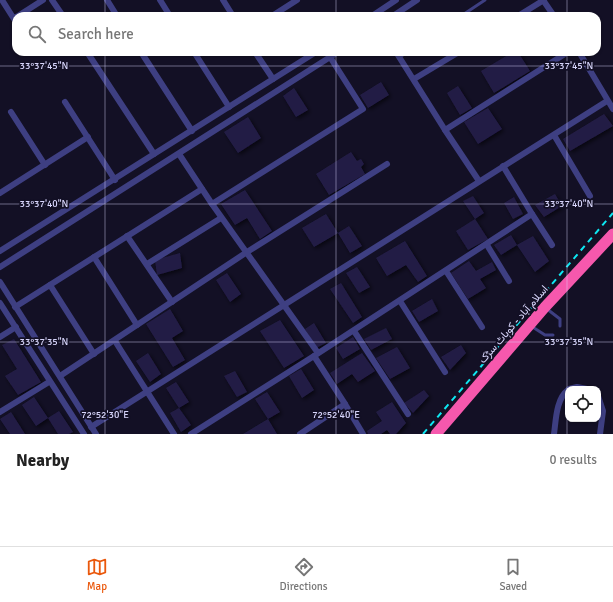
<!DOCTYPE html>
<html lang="en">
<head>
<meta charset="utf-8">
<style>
  :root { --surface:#fff; --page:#f6f6f6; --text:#222; --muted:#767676; --line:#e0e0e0; --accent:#ea580c }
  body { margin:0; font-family:Signika,Vazirmatn,sans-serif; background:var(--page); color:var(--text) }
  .controls { position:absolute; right:12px; bottom:12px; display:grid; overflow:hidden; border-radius:8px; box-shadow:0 1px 3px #0004 }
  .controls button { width:36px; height:36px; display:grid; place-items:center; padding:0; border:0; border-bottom:1px solid var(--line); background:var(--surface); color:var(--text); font:20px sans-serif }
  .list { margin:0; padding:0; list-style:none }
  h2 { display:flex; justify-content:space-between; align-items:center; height:52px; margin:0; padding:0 16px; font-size:17px }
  h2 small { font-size:13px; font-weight:400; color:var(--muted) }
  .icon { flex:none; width:22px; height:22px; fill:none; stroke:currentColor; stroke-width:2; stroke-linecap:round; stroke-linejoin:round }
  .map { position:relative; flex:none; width:613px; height:434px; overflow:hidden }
  .search { position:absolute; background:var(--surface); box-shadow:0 1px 3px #0004; left:12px; right:12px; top:12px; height:44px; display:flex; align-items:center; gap:10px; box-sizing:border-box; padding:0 14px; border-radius:12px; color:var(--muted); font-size:15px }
  .sheet { height:112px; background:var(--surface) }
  nav { display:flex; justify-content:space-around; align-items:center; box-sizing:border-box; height:56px; border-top:1px solid var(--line); background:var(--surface); font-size:11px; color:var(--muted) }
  nav a { display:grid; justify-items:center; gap:2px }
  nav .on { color:var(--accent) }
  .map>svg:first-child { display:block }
</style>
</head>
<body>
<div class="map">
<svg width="613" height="434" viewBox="0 0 613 434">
  <defs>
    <filter id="shadow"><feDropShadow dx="2" dy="2" stdDeviation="2" flood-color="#0009"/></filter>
  </defs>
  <rect width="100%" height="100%" fill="#131025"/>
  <g fill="#231d45" filter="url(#shadow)">
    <path d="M513,52H518L530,71L494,93L481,71Z"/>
    <path d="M381,82L389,95L368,108L360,95Z"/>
    <path d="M458,86L472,108L460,115L447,93Z"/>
    <path d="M294,88L308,110L296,117L283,96Z"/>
    <path d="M488,108L502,129L478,144L464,122Z"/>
    <path d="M604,114L613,126L570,151L563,139Z"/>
    <path d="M248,117L261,138L238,153L224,132Z"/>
    <path d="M351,152L357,161L361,159L364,164L361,167L365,174L329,195L316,174Z"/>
    <path d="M245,190L272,231L260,239L247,218L235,225L221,204Z"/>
    <path d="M555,194L562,206L544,217L535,205Z"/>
    <path d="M473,196L484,213L475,219L463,201Z"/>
    <path d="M514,197L523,214L513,219L504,203Z"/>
    <path d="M326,214L338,233L314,247L302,228Z"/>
    <path d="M475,219L488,239L468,250L456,231Z"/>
    <path d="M349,226L362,246L350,253L338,233Z"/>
    <path d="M511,235L517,245L501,255L494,245Z"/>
    <path d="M533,236L549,261L535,272L517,245Z"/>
    <path d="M405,241L427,276L418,282L406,265L387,276L376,258Z"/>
    <path d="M180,253L182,268L157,275L155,260Z"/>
    <path d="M469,261L476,271L492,262L496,270L480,279L486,288L468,299L451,273Z"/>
    <path d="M357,267L370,287L359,293L346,273Z"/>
    <path d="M227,273L241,294L230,302L216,280Z"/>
    <path d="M341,283L362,317L353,323L330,289Z"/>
    <path d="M432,299L438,311L419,322L412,311Z"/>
    <path d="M170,309L183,331L172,338L185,360L173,367L146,324Z"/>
    <path d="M280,320L304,356L284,368L260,331Z"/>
    <path d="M314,323L326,343L316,348L305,329Z"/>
    <path d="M386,328L392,339L371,350L364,339Z"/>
    <path d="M353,337L360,349L343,359L336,348Z"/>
    <path d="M14,339L41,382L18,395L5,376L17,369L2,345Z"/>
    <path d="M461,345L466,353L450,370L441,357Z"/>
    <path d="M397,347L410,368L390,379L376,358Z"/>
    <path d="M148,353L161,374L150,382L136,361Z"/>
    <path d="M362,353L375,371L358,382L352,374L337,384L330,373Z"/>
    <path d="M301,369L314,390L302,398L289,376Z"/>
    <path d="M235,371L247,392L237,397L224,376Z"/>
    <path d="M176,382L189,402L179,408L166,388Z"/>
    <path d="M424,390L429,396L413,413L404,403Z"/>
    <path d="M267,392L280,412L268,419L277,434H243L268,419L255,399Z"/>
    <path d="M34,397L48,418L36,426L22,405Z"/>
    <path d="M392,402L406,423L396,434H390L387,430L381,434H368L367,431L382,421L376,412Z"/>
    <path d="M179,408L191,425L181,432L170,413Z"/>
    <path d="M59,411L73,432L69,434H58L48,418Z"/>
    <path d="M11,412L25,434H10L0,419Z"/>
  </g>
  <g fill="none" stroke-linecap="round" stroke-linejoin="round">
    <g stroke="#3e3f82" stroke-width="3">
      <path d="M461,16L485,0"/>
      <path d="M400,57L407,52"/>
      <path d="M547,309L560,319V326"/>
      <path d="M531,326L545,335H553"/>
    </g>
    <g stroke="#3e3f82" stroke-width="6">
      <path d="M2,0L14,19L16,17"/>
      <path d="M52,0L63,16"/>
      <path d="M107,0L117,16"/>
      <path d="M160,0L170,16"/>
      <path d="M223,0L233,16"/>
      <path d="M543,0L554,16"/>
      <path d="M18,16L43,0"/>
      <path d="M272,16L297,0"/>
      <path d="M372,16L396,0"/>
      <path d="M393,16L417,0"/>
      <path d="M518,16L544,0"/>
      <path d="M87,52L154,154"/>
      <path d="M141,52L192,131"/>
      <path d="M194,52L229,107"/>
      <path d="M255,52L273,79"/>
      <path d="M396,52L445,130L479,181"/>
      <path d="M579,52L613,109"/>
      <path d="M414,79L459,52"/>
      <path d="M65,102L115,180"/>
      <path d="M11,112L45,165"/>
      <path d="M445,130L568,52"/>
      <path d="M554,135L590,196"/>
      <path d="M179,154L212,204L318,353"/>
      <path d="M0,193L88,137"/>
      <path d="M212,204L363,109L330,57"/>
      <path d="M532,214L552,245"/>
      <path d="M127,236L172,302"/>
      <path d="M487,245L509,281"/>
      <path d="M0,251L316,52"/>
      <path d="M94,257L137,325"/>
      <path d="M147,264L221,218"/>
      <path d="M0,267L338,52"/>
      <path d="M446,271L482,327"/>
      <path d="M0,282L96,434"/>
      <path d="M50,285L94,354"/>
      <path d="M400,301L445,372"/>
      <path d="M0,303L84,434"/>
      <path d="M15,307L202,189"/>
      <path d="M354,331L408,414"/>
      <path d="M0,337L16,327"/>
      <path d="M115,341L174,434"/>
      <path d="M314,356L532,214L503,166"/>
      <path d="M60,376L247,252L387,164"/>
      <path d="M569,389L577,387L587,389"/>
      <path d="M598,396L603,411L600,434"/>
      <path d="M345,404L363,434"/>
      <path d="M0,412L49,382"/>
      <path d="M91,427L607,101"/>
      <path d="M191,434L314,356L345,404L300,434"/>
      <path d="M554,434C556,420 556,399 568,390"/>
    </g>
    <path stroke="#f658ad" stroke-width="11" d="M436,434L545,307L613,234"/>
    <path stroke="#0de8f2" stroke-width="2" stroke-dasharray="6 5" stroke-linecap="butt" d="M423,434L613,213"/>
  </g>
  <path fill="none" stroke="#d9d7fd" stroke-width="1" stroke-opacity="0.45" d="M105,0V16M336,0V16M567,0V16M105,52V434M336,52V434M567,52V434M0,66H613M0,204H613M0,342H613"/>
  <g text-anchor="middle" stroke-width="3.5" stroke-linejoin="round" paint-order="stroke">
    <g font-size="11" fill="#d9d7fd" stroke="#131025">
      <text transform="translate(513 324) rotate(-49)" y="4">اسلام آباد - کوہاٹ سڑک</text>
    </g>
  </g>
  <g font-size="10" text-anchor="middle" fill="#d9d7fd" stroke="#131025" stroke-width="3.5" stroke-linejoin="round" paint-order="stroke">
    <text x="44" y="69">33°37'45"N</text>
    <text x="569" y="69">33°37'45"N</text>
    <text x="44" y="207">33°37'40"N</text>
    <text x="569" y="207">33°37'40"N</text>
    <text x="44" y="345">33°37'35"N</text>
    <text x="569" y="345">33°37'35"N</text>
    <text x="105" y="418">72°52'30"E</text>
    <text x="336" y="418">72°52'40"E</text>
  </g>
</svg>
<div class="controls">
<button><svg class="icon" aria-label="locate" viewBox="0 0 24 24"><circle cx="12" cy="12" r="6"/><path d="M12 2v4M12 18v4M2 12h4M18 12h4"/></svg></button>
</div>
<div class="search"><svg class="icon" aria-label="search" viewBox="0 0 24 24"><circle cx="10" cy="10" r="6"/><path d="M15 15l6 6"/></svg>Search here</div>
</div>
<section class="sheet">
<h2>Nearby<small>0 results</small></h2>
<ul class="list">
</ul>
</section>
<nav>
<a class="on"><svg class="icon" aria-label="map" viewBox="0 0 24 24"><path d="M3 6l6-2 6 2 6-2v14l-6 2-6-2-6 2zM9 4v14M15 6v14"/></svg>Map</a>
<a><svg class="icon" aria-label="directions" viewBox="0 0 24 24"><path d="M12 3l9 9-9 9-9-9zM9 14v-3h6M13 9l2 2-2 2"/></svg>Directions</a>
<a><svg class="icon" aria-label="saved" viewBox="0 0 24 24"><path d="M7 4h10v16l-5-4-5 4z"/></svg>Saved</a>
</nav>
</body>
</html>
